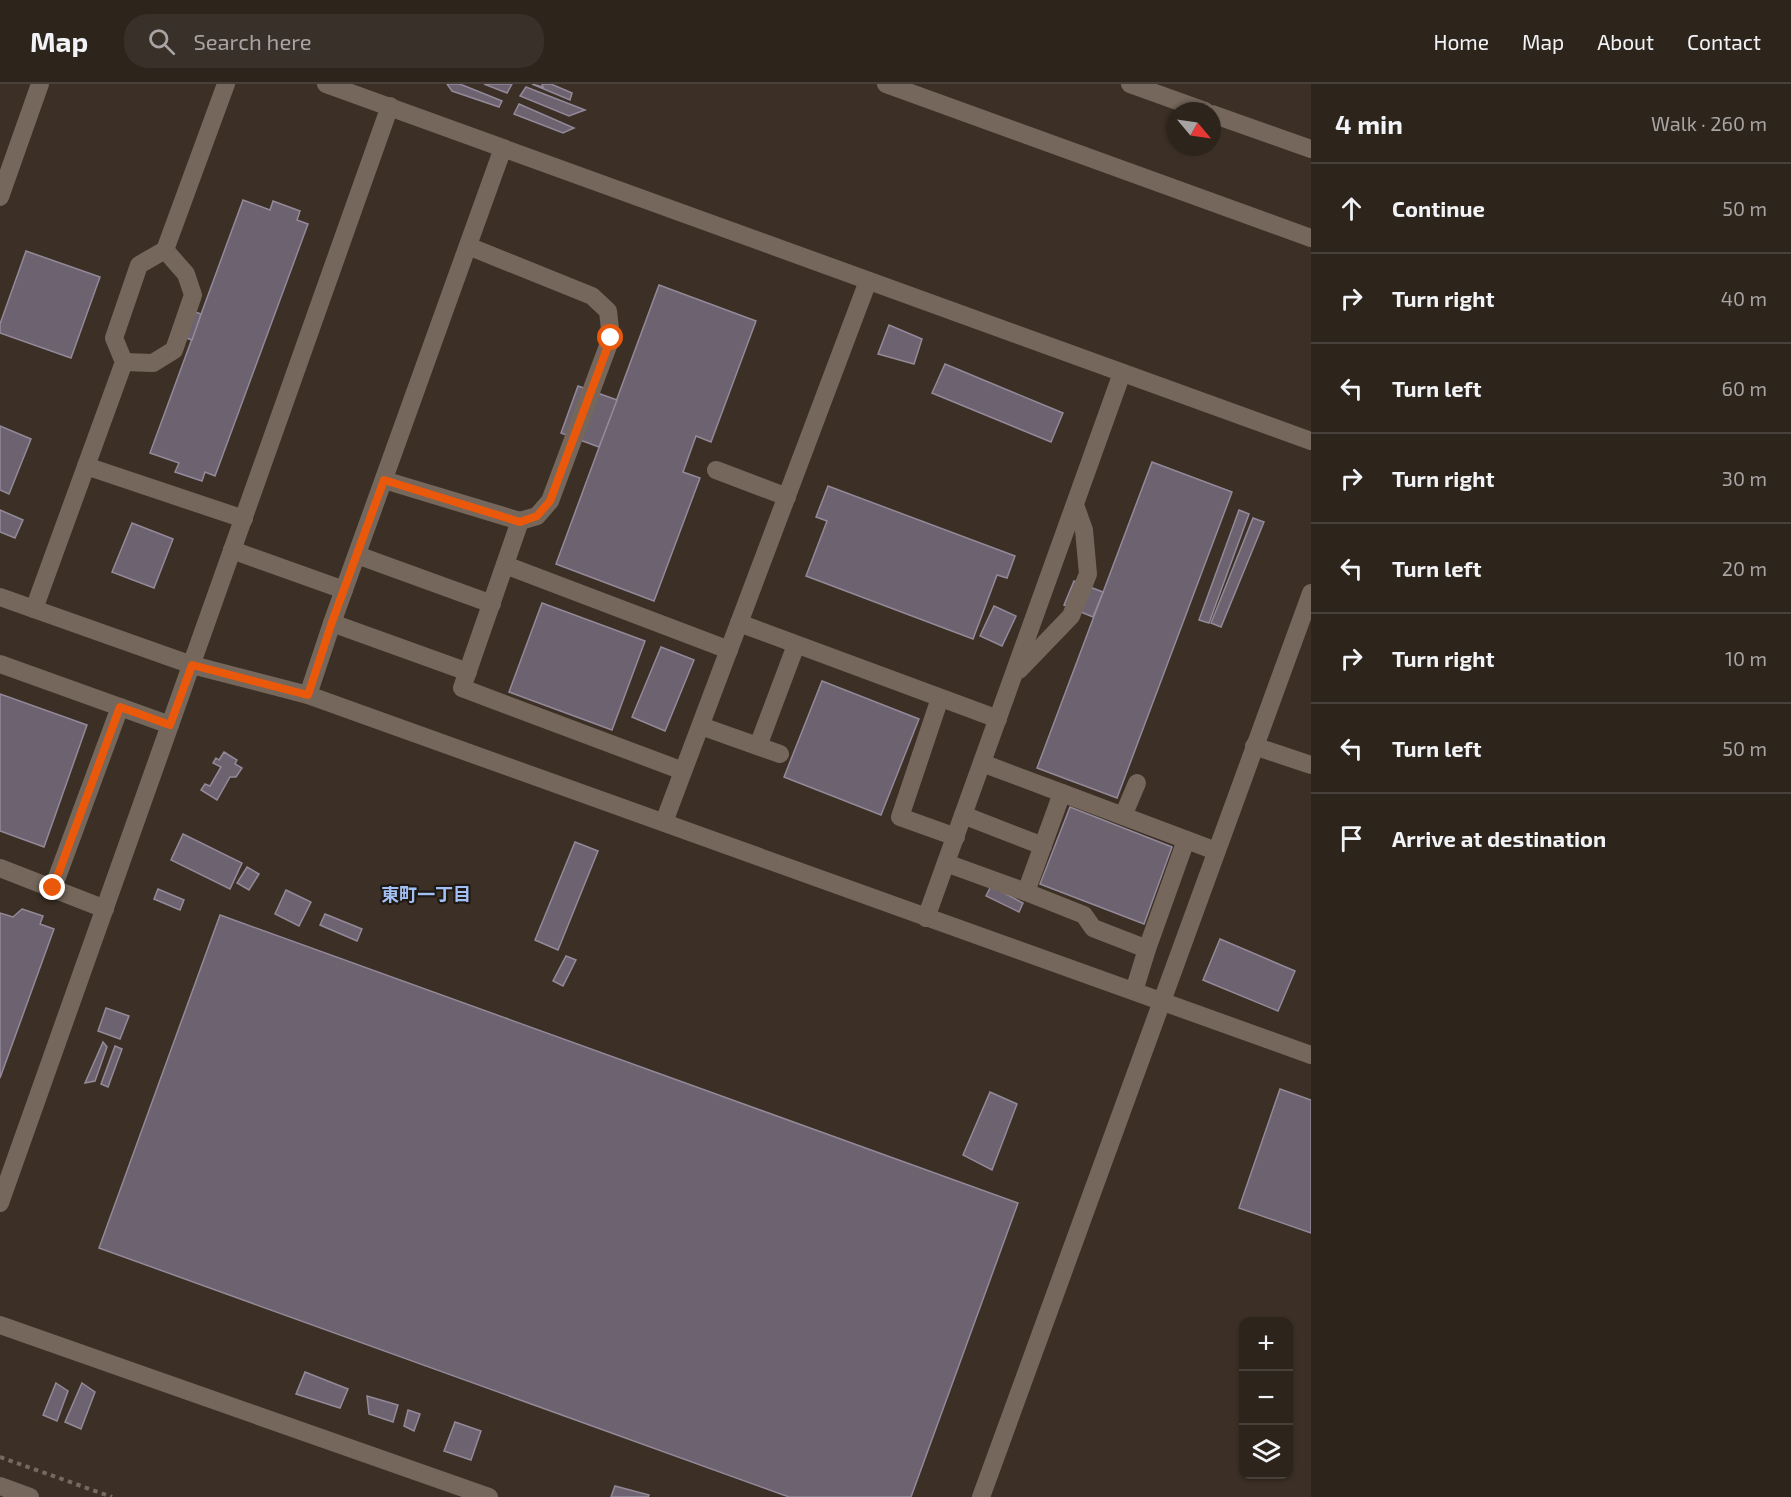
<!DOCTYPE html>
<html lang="en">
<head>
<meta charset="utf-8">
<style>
  :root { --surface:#2d241c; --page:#393029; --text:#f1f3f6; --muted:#a7a4a3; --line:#48413b }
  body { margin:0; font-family:"Exo 2","Noto Sans JP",sans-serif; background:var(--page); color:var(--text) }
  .controls { position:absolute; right:18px; bottom:18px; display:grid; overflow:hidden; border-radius:12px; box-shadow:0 2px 4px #0004 }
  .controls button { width:54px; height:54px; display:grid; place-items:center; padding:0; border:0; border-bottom:2px solid var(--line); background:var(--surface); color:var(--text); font:30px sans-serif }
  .compass { position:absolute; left:1167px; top:18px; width:54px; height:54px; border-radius:50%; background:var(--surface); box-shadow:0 2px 4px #0004; rotate:119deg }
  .stop { position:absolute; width:18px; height:18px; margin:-14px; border:4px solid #ea580c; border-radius:50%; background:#fff }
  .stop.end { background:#ea580c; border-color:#fff; box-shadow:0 2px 6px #0008 }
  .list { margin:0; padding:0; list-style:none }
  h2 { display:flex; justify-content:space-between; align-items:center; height:78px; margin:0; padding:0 24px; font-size:26px }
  h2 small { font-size:20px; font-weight:400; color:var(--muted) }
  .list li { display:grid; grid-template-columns:39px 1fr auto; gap:18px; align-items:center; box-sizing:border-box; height:90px; padding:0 24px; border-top:2px solid var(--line) }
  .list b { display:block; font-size:22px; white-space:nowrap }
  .list em { font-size:20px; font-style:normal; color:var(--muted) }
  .icon { flex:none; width:33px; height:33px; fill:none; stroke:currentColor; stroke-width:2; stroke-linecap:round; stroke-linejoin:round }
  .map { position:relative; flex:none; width:1311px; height:1413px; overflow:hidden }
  header { display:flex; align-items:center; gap:36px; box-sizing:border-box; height:84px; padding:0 30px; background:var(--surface); border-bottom:2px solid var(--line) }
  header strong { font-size:28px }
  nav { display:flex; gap:33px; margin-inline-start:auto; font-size:21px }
  .search { width:420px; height:54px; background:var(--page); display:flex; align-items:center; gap:15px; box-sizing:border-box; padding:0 21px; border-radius:24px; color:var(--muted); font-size:22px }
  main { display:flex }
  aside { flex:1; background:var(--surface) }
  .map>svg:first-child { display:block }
</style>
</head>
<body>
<header>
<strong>Map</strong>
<div class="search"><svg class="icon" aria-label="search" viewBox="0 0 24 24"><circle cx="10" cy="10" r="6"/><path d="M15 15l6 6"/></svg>Search here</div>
<nav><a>Home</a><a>Map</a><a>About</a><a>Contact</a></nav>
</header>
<main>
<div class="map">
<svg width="1311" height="1413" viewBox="0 0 1311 1413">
  <rect width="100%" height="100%" fill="#3c3026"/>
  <g fill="#6c6270" stroke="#938998" stroke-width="1.5">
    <path d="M447,0H460L502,17L499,23L452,7Z"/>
    <path d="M484,0H512L507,9Z"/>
    <path d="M532,0L543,3L542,0H551L572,9L570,16Z"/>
    <path d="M526,3L585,26L569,32L520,12Z"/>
    <path d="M519,20L574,44L563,49L514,30Z"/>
    <path d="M243,116L270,126L273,117L300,127L297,136L308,140L215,392L205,388L202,397L175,388L179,379L150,369Z"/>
    <path d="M26,167L100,193L71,274L0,249V240Z"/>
    <path d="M659,201L756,237L711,358L696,352L683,388L700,394L654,517L556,480Z"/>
    <path d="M181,223L201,230L192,256L172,249Z"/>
    <path d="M889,241L922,255L914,280L878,270Z"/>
    <path d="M945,280L1063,329L1051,358L932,309Z"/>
    <path d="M578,302L617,316L599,363L561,349Z"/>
    <path d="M0,342L31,355L9,410L0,406Z"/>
    <path d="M1152,378L1232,408L1117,714L1037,684Z"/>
    <path d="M828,402L1015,472L1007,494L997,491L973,555L806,492L827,437L816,433Z"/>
    <path d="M0,426L23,436L15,454L0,448Z"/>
    <path d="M1239,426L1249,430L1209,539L1199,536Z"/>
    <path d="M1253,434L1264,438L1221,543L1211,539Z"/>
    <path d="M132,439L173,455L154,504L112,488Z"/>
    <path d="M1074,497L1103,508L1093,533L1064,521Z"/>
    <path d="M542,519L645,557L612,646L509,608Z"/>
    <path d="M994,522L1016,532L1002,562L980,552Z"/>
    <path d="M661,563L694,576L665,647L632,633Z"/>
    <path d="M822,597L919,635L881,731L784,693Z"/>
    <path d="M0,610L87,641L44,763L0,747Z"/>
    <path d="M224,668L237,676L235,680L242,684L236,693H230L217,716L201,706L205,700L210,702L221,683L213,679L216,674L219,676Z"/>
    <path d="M1070,723L1172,763L1144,840L1040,800Z"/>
    <path d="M183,750L242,779L230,805L171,776Z"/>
    <path d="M575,758L598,767L558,866L535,856Z"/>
    <path d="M247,783L259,790L249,806L237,799Z"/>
    <path d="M991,802L1023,819L1019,828L986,812Z"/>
    <path d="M158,805L184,816L180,826L154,815Z"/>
    <path d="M286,806L311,818L299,842L275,830Z"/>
    <path d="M22,825L43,832L40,840L54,845L0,994V829L13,833Z"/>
    <path d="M325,830L362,845L357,857L320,841Z"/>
    <path d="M220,831L1018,1119L911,1413H789L99,1164Z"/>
    <path d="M1220,855L1295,887L1278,927L1203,896Z"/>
    <path d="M566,872L576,876L563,902L553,897Z"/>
    <path d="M106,924L129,932L120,955L98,947Z"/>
    <path d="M103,958L107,963L95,997L85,999Z"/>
    <path d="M115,962L122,965L108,1003L101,1000Z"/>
    <path d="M1280,1005L1311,1016V1149L1239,1124Z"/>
    <path d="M990,1008L1017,1020L992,1086L963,1071Z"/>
    <path d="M305,1288L348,1305L340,1324L296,1310Z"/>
    <path d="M56,1299L68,1307L57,1337L43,1331Z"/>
    <path d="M82,1299L95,1308L81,1345L65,1338Z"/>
    <path d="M367,1312L398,1321L393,1338L369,1330Z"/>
    <path d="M408,1326L420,1330L414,1347L404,1342Z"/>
    <path d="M455,1338L481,1347L471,1376L444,1367Z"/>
    <path d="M615,1402L649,1411L648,1413H611Z"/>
  </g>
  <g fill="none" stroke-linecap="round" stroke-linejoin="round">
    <path stroke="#756a61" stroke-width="4" stroke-dasharray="4.5 4.5" stroke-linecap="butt" d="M0,1373L112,1413"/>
    <g stroke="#75675b" stroke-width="18">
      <path d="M326,0L1311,357"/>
      <path d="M886,0L1311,154"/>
      <path d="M1130,0L1205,27"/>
      <path d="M1212,30L1311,65"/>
      <path d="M0,113L40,0"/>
      <path d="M124,278L153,279L174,266L193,211L186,190L165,166"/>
      <path d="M86,382L244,435"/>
      <path d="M716,386L787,413"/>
      <path d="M384,396L520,437L537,432L550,417L611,254L608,227L592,212L468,162"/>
      <path d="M520,437L462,604L683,687"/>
      <path d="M232,466L344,506"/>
      <path d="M357,471L492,520"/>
      <path d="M505,481L729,566"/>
      <path d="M0,513L192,581L308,611L1311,971"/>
      <path d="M34,525L124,278L114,254L139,181L165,166L226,0"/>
      <path d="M332,539L468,588"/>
      <path d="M739,539L998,635"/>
      <path d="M0,580L170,641"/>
      <path d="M1019,586L1071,532L1088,490L1084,446L1075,421"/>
      <path d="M308,611L332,539L503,64"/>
      <path d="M940,614L900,733L956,753"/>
      <path d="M701,642L780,670"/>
      <path d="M758,662L796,561"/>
      <path d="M1254,662L1311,681"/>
      <path d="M982,679L1062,709"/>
      <path d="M963,731L1043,762"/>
      <path d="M1123,732L1137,699"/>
      <path d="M664,738L868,197"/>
      <path d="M1186,756L1147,865L1093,844L1084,831L1026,808L1062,709C1113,728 1165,748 1216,767"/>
      <path d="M946,779L1026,808"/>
      <path d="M0,784L105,825"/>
      <path d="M53,804L120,623"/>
      <path d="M926,834L1122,289"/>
      <path d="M1134,907L1147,865"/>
      <path d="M0,1119L390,22"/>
      <path d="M0,1241L489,1413"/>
      <path d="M0,1402L30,1413"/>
      <path d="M981,1413L1311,509"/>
    </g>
  </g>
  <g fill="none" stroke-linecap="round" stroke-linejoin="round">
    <path stroke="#ea580c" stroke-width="8" d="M53,804L120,623L170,641L192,581L308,611L332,538L384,396L520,438L537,432L550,417L611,254"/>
  </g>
  <g text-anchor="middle" stroke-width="4.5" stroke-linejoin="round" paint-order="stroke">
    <g font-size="18" font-weight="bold" fill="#a3c0f4" stroke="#1f1915">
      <text x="426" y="817">東町一丁目</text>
    </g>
  </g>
</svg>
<div class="controls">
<button>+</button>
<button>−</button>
<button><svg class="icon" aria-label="layers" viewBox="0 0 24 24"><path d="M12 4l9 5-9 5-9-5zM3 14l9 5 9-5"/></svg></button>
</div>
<svg class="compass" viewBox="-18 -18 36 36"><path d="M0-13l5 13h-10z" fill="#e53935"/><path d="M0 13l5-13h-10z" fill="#a7a4a3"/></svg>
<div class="stop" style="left:611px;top:254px"></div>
<div class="stop end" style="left:53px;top:804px"></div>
</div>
<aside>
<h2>4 min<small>Walk · 260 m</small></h2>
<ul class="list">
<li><svg class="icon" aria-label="ahead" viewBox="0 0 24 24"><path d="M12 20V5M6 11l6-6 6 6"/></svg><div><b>Continue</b></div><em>50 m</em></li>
<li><svg class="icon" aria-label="right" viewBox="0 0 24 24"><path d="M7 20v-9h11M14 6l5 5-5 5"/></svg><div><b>Turn right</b></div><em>40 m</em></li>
<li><svg class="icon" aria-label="left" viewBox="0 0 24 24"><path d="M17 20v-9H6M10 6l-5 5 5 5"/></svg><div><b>Turn left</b></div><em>60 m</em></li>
<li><svg class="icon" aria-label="right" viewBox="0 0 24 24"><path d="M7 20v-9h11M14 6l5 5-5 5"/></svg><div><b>Turn right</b></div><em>30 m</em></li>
<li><svg class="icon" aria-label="left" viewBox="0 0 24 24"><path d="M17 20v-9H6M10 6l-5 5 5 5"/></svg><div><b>Turn left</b></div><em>20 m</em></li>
<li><svg class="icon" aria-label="right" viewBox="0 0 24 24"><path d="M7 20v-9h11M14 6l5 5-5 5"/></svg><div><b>Turn right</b></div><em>10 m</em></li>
<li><svg class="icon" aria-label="left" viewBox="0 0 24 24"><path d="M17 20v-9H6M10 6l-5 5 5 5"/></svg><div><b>Turn left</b></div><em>50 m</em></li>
<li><svg class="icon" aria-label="arrive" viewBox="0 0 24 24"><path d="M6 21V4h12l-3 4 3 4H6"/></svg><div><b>Arrive at destination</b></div></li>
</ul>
</aside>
</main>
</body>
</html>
